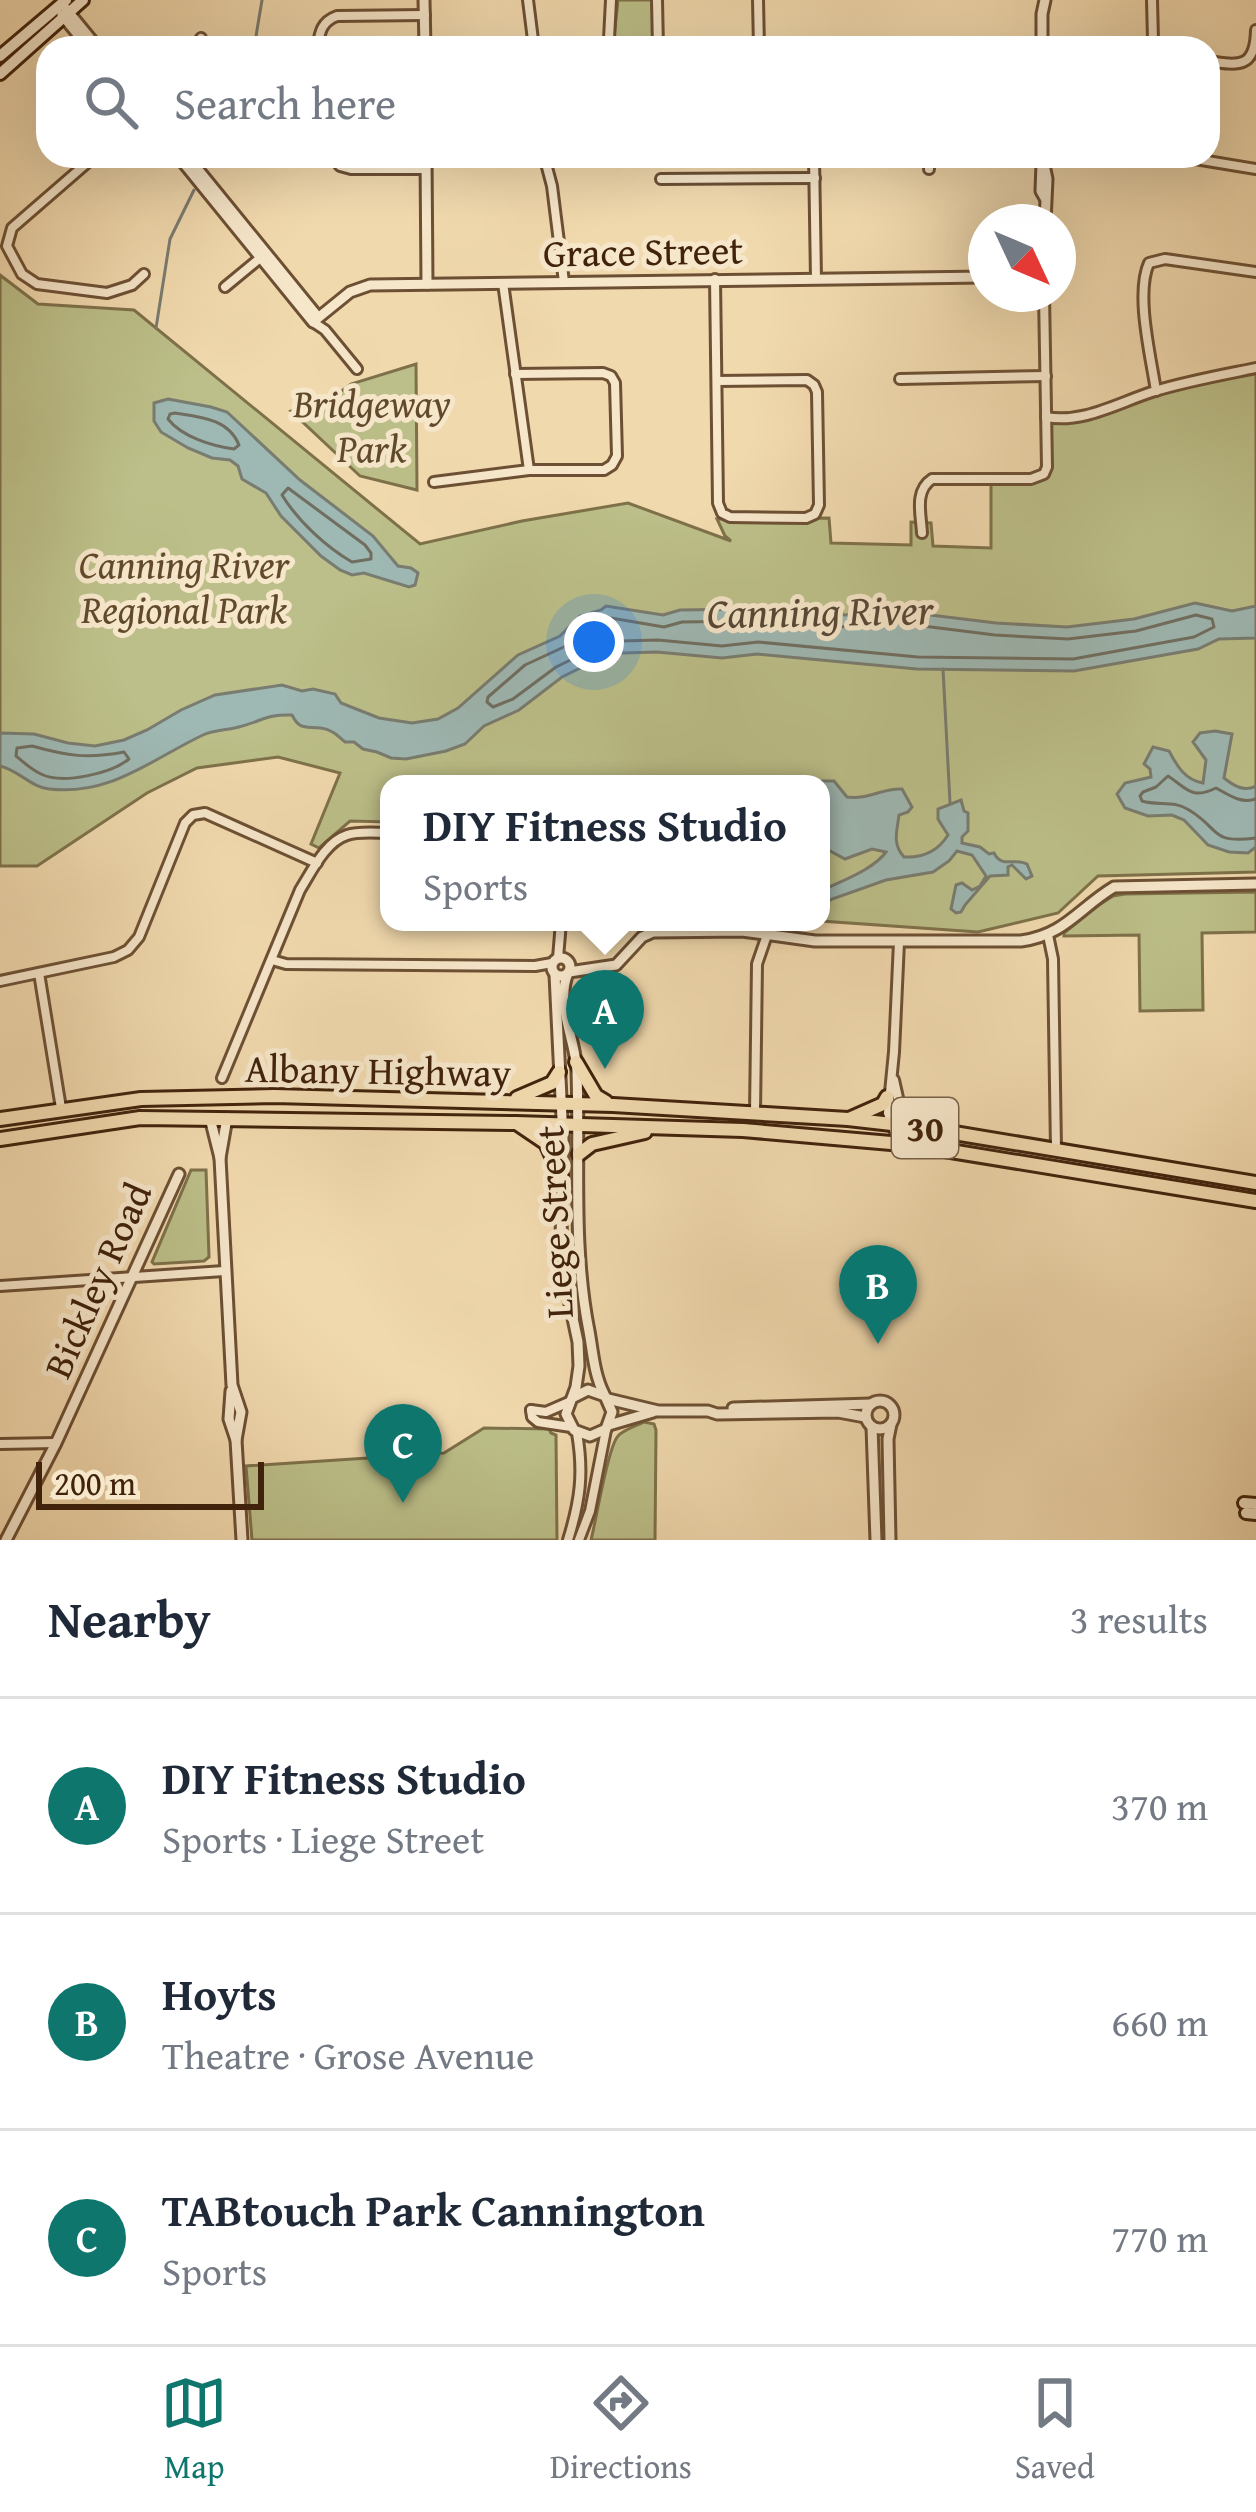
<!DOCTYPE html>
<html lang="en">
<head>
<meta charset="utf-8">
<style>
  :root { --surface:#fff; --page:#f6f6f7; --text:#1f2937; --muted:#747a83; --line:#e0e1e3; --accent:#0f766e }
  body { margin:0; font-family:"Gentium Book Plus",serif; background:var(--page); color:var(--text) }
  .compass { position:absolute; left:968px; top:204px; width:108px; height:108px; border-radius:50%; background:var(--surface); box-shadow:0 12px 48px #0002; rotate:134deg }
  .scale { position:absolute; left:36px; bottom:30px; width:228px; box-sizing:border-box; padding-left:12px; border:6px solid #41230c; border-top:0; font-size:33px; line-height:42px; white-space:nowrap; color:#41230c; -webkit-text-stroke:9px #f6e6ca; paint-order:stroke }
  .you { position:absolute; left:594px; top:642px; width:42px; height:42px; margin:-30px; border:9px solid #fff; border-radius:50%; background:#1a73e8; box-shadow:0 0 0 18px #1a73e833 }
  .badge { display:grid; place-items:center; width:78px; height:78px; border-radius:50%; background:var(--accent); color:#fff; font-size:39px; font-weight:700 }
  .pin { position:absolute; translate:-50% -99px; filter:drop-shadow(0 3px 6px #0008) }
  .pin::after { content:''; position:absolute; top:63px; width:42px; height:36px; background:inherit; clip-path:polygon(0 0,100% 0,50% 100%) }
  .popup { position:absolute; left:380px; top:775px; width:450px; height:156px; box-sizing:border-box; display:grid; place-content:center; border-radius:24px; background:var(--surface); filter:drop-shadow(0 3px 9px #0005); font-size:39px; white-space:nowrap; color:var(--muted) }
  .popup b { font-size:45px; color:var(--text) }
  .popup::after { content:''; position:absolute; left:50%; top:100%; margin-left:-24px; border:24px solid transparent; border-top-color:var(--surface) }
  .list { margin:0; padding:0; list-style:none }
  h2 { display:flex; justify-content:space-between; align-items:center; height:156px; margin:0; padding:0 48px; font-size:51px }
  h2 small { font-size:39px; font-weight:400; color:var(--muted) }
  .list li { display:grid; grid-template-columns:78px 1fr auto; gap:36px; align-items:center; box-sizing:border-box; height:216px; padding:0 48px; border-top:3px solid var(--line) }
  .list b { display:block; font-size:45px; white-space:nowrap }
  .list p { margin:0; font-size:39px; white-space:nowrap; color:var(--muted) }
  .list em { font-size:39px; font-style:normal; color:var(--muted) }
  .icon { flex:none; width:66px; height:66px; fill:none; stroke:currentColor; stroke-width:2; stroke-linecap:round; stroke-linejoin:round }
  .map { position:relative; flex:none; width:1256px; height:1540px; overflow:hidden }
  .search { position:absolute; background:var(--surface); box-shadow:0 12px 48px #0002; left:36px; right:36px; top:36px; height:132px; display:flex; align-items:center; gap:30px; box-sizing:border-box; padding:0 42px; border-radius:36px; color:var(--muted); font-size:45px }
  .sheet { height:804px; background:var(--surface) }
  nav { display:flex; justify-content:space-around; align-items:center; box-sizing:border-box; height:168px; border-top:3px solid var(--line); background:var(--surface); font-size:33px; color:var(--muted) }
  nav a { display:grid; justify-items:center; gap:6px }
  nav .on { color:var(--accent) }
  .map>svg:first-child { display:block }
</style>
</head>
<body>
<div class="map">
<svg width="1256" height="1540" viewBox="0 0 1256 1540">
  <rect width="100%" height="100%" fill="#f1d9ae"/>
  <filter id="stains"><feTurbulence type="fractalNoise" baseFrequency=".00167" numOctaves="4"/><feColorMatrix values="0 0 0 0 .2 0 0 0 0 .09 0 0 0 0 .02 0 0 0 .5 -.17"/></filter>
  <radialGradient id="worn" r=".72"><stop offset=".6" stop-color="#630" stop-opacity="0"/><stop offset="1" stop-color="#630" stop-opacity=".3"/></radialGradient>
  <g fill="#bcbf89" stroke="#7e714a" stroke-width="3">
    <path d="M618,0H652L654,48L619,43L614,37Z"/>
    <path d="M0,275L38,304L134,310L420,544L522,521L628,503L731,541L725,536L717,519L829,518L831,543L911,545V522L931,523L933,546L991,548V483L1046,475L1047,425L1256,366V872L1098,876L1058,913L978,932L821,921V784H389V822L350,821L319,848L311,844L340,773L278,757L197,768L147,793L37,866H0Z"/>
    <path d="M416,364L417,490L360,476L291,411L336,395L351,384Z"/>
    <path d="M1256,892V932L1202,933L1203,1010L1140,1011L1139,935L1064,936V933L1099,905L1113,896L1125,894Z"/>
    <path d="M191,1170H206L209,1257L204,1261L154,1264L152,1262Z"/>
    <path d="M644,1422L654,1424L656,1430L655,1540H591C596,1521 608,1447 618,1436C623,1430 636,1426 644,1422Z"/>
    <path d="M484,1428L549,1429L551,1433L556,1435L557,1540H252L246,1466L444,1453Z"/>
  </g>
  <g fill="#9eb8b3" stroke="#797c70" stroke-width="3">
    <path d="M168,399L211,407L227,412L300,480L373,536L398,566L411,568L418,573L415,585L409,587L364,573L352,575L340,570L321,556L281,516L266,493L242,479L238,466L230,460L212,458L188,448L161,432L154,421V403Z"/>
    <path d="M1195,603L1232,611L1256,606V638L1219,639L1198,649L1074,671L917,669L757,654L722,658L657,652L623,653L605,656L562,677L519,710L484,726L465,744L446,751L406,759L391,758L377,752L363,749L354,742H345C338,736 331,729 321,728C306,726 300,731 292,715C267,714 262,721 239,727C228,730 214,730 203,735C152,759 111,796 49,789C31,787 18,770 0,766V733L34,734L68,743L95,746L124,740L147,730L181,710L215,695L282,685L302,691L313,689L335,694L341,703L379,718L412,723L438,719L458,708L518,655L560,636L580,616L601,610L606,606L663,615L680,610L749,609L847,615L873,608L996,623L1067,627L1134,619Z"/>
    <path d="M1215,731L1232,734L1224,778C1234,786 1244,792 1256,786V847L1248,853L1229,852L1208,845L1184,820L1172,815L1148,816L1125,808L1117,794L1125,783L1151,777L1150,769L1144,764L1153,747L1169,751C1177,766 1185,780 1203,783L1206,760L1193,742L1200,733Z"/>
    <path d="M823,781H834L847,797C868,800 882,788 902,789L912,807L908,812L899,815C897,831 892,844 904,857C923,858 938,851 948,835L938,819V809L961,800L964,811L968,813V831L962,837V843L980,847L989,854L994,853C1002,869 1014,857 1027,864L1032,876L1026,879L1012,865L1008,867V875L990,876L965,905L961,912L956,913L951,909L956,885L962,883L972,890L980,886L986,876L972,855L957,851L949,861L933,872L886,880L832,899L821,906V891C841,881 873,870 886,852L872,849L845,859L823,847L821,809L827,793L824,788L821,790V784H809Z"/>
  </g>
  <g fill="none" stroke-linecap="round" stroke-linejoin="round">
    <g stroke="#706e60" stroke-width="3">
      <path d="M175,413C201,417 229,419 239,445L234,449C212,446 182,437 168,419L170,414Z"/>
      <path d="M288,488L365,545L371,553V559L352,562C326,547 298,521 282,495Z"/>
      <path d="M1196,615L1212,619L1214,627L1194,637L1073,659L918,657L758,642L722,646L658,640L621,641L601,645L556,667L513,699L493,707L487,702L488,697L525,665L566,646L586,627L611,618L664,627L682,622L749,621L848,627L875,620L995,635L1068,639L1136,631Z"/>
      <path d="M32,746C68,756 87,759 124,752L129,759C112,773 63,785 41,774C32,770 23,762 16,756L17,748Z"/>
      <path d="M1256,799C1241,804 1229,795 1216,788C1191,800 1188,789 1168,776L1156,787L1143,792L1140,796L1142,801C1158,806 1175,800 1189,810C1221,829 1209,844 1256,838"/>
    </g>
    <g stroke="#797c70" stroke-width="3">
      <path d="M254,48L262,0"/>
      <path d="M207,163L211,156"/>
      <path d="M156,328L170,239L194,190"/>
      <path d="M943,669L950,803"/>
    </g>
    <g stroke="#6d5034" stroke-width="14">
      <g id="minor">
        <path d="M528,0L534,48"/>
        <path d="M611,0L609,39L617,48"/>
        <path d="M657,0L658,48"/>
        <path d="M758,0L759,48"/>
        <path d="M1152,0L1153,40L1156,48"/>
        <path d="M195,48L201,38"/>
        <path d="M317,48C320,32 321,22 337,16L425,15"/>
        <path d="M1208,61C1240,66 1255,68 1256,30"/>
        <path d="M95,156L12,228L7,246L22,274L37,284L107,293L132,285L144,274"/>
        <path d="M332,156L340,166L351,169H426"/>
        <path d="M544,156L552,186L564,282"/>
        <path d="M814,156L816,279"/>
        <path d="M929,156V169"/>
        <path d="M1177,156L1256,169"/>
        <path d="M661,179L815,178"/>
        <path d="M715,279L718,503L722,513L730,517L806,518L815,514L819,505L817,392L814,385L807,380L717,381"/>
        <path d="M503,283L529,470"/>
        <path d="M225,287L265,254"/>
        <path d="M313,322L325,330L357,369"/>
        <path d="M900,379L1046,376"/>
        <path d="M1156,391C1151,357 1135,294 1149,263L1165,259L1256,272"/>
        <path d="M1046,417C1084,424 1119,402 1155,391C1188,381 1222,375 1256,368"/>
        <path d="M434,482L529,470H604L612,465L617,456L615,383L611,376L603,373L515,374"/>
        <path d="M922,533C921,514 914,491 932,479H1031L1044,474L1047,467L1044,294"/>
        <path d="M1048,935L1053,959L1056,1149"/>
        <path d="M899,942L894,1052L888,1113L895,1132L908,1142"/>
        <path d="M558,958L561,922"/>
        <path d="M272,960L286,964L535,966L552,963"/>
        <path d="M39,973L61,1108"/>
        <path d="M0,981L114,957L128,950L139,937L185,823L193,815L205,813L317,863"/>
        <path d="M222,1078L300,890C312,871 325,842 347,835C359,831 376,833 389,833"/>
        <path d="M894,1080L901,1111L914,1125"/>
        <path d="M755,1113L757,964L767,935"/>
        <path d="M0,1286L224,1271"/>
        <path d="M531,1410L532,1417L538,1422L571,1427"/>
        <path d="M531,1410L546,1412L569,1402"/>
        <path d="M0,1444L56,1443"/>
        <path d="M568,1540C580,1501 584,1474 577,1433"/>
        <path d="M579,1540L590,1511L606,1430"/>
      </g>
    </g>
    <g stroke="#6d5034" stroke-width="15">
      <g id="tertiary">
        <path d="M424,0L425,48"/>
        <path d="M62,4L98,48"/>
        <path d="M62,15L89,48"/>
        <path d="M1042,48V14L1045,0"/>
        <path d="M178,156L313,322L350,292L370,285L986,277"/>
        <path d="M187,156L318,317"/>
        <path d="M426,156L427,284"/>
        <path d="M1043,160L1047,179L1045,222"/>
        <path d="M1042,163L1041,191L1045,198"/>
        <circle cx="561" cy="967" r="9"/>
        <path d="M569,972L616,965L642,937L653,932L742,931L815,941H1021C1065,935 1079,908 1114,887L1256,884"/>
        <path d="M568,973C555,1004 576,1040 577,1072C580,1159 572,1246 589,1331C593,1353 594,1374 604,1394"/>
        <path d="M555,975L563,1139L561,1241L564,1276L578,1342L579,1366L576,1387L566,1414L574,1430L590,1436L606,1429L612,1412L605,1396L588,1390L572,1398"/>
        <path d="M210,1118L220,1158L232,1385L241,1412L236,1440"/>
        <path d="M220,1158L227,1118"/>
        <path d="M231,1391L229,1419L236,1440L242,1540"/>
        <path d="M608,1399L658,1411H708L717,1414L838,1412L865,1417"/>
        <circle cx="880" cy="1415" r="14"/>
        <path d="M733,1408L871,1404"/>
        <path d="M609,1425L653,1412"/>
        <path d="M872,1427L876,1540"/>
        <path d="M6,1540L56,1443L179,1174"/>
        <path d="M890,1540L888,1439L891,1424"/>
      </g>
    </g>
    <g stroke="#41230c" stroke-width="16">
      <g id="secondary">
        <path d="M0,56L66,0"/>
        <path d="M0,74L83,0"/>
        <path d="M1244,1503L1256,1504"/>
        <path d="M1246,1513L1256,1514"/>
      </g>
    </g>
    <g stroke="#41230c" stroke-width="18">
      <g id="trunk">
        <path d="M576,1062L596,1096L606,1102"/>
        <path d="M517,1098L552,1083L559,1072"/>
        <path d="M0,1119L141,1099L274,1096L613,1105L848,1119L918,1127L1256,1183"/>
        <path d="M849,1119L883,1104L887,1097"/>
        <path d="M518,1124L546,1143L561,1176"/>
        <path d="M0,1139L140,1118L516,1123L743,1130L914,1145L1256,1201"/>
        <path d="M579,1154L592,1144L645,1132"/>
      </g>
    </g>
    <use href="#minor" stroke="#f6e6ca" stroke-width="8"/>
    <use href="#tertiary" stroke="#f6e6ca" stroke-width="9"/>
    <use href="#secondary" stroke="#f6e6ca" stroke-width="10"/>
    <use href="#trunk" stroke="#f1d9ae" stroke-width="12"/>
  </g>
  <g text-anchor="middle" stroke-width="10" stroke-linejoin="round" paint-order="stroke">
    <rect fill="#f6e6ca" stroke="#775e45" stroke-width="3" x="892" y="1098" width="66" height="60" rx="9"/>
    <g font-size="36" font-weight="bold" fill="#41230c">
      <text x="925" y="1141">30</text>
    </g>
    <g font-size="39" fill="#41230c" stroke="#f6e6ca">
      <text transform="translate(643 251) rotate(-1)" y="14">Grace Street</text>
      <text transform="translate(378 1070) rotate(1)" y="14">Albany Highway</text>
      <text transform="translate(554 1222) rotate(-93)" y="14">Liege Street</text>
      <text transform="translate(97 1280) rotate(-66)" y="14">Bickley Road</text>
    </g>
    <g font-size="39" font-style="italic" fill="#604a2b" stroke="#f6e6ca">
      <text x="372" y="417">Bridgeway<tspan x="372" dy="45">Park</tspan></text>
      <text x="184" y="578">Canning River<tspan x="184" dy="45">Regional Park</tspan></text>
    </g>
    <g font-size="42" font-style="italic" fill="#584836" stroke="#f6e6ca">
      <text transform="translate(820 611) rotate(-1)" y="15">Canning River</text>
    </g>
  </g>
  <rect width="100%" height="100%" filter="url(#stains)"/>
  <rect width="100%" height="100%" fill="url(#worn)"/>
</svg>
<svg class="compass" viewBox="-18 -18 36 36"><path d="M0-13l5 13h-10z" fill="#e53935"/><path d="M0 13l5-13h-10z" fill="#747a83"/></svg>
<div class="scale">200 m</div>
<div class="you"></div>
<div class="pin badge" style="left:605px;top:1069px">A</div>
<div class="popup"><b>DIY Fitness Studio</b>Sports</div>
<div class="pin badge" style="left:878px;top:1344px">B</div>
<div class="pin badge" style="left:403px;top:1503px">C</div>
<div class="search"><svg class="icon" aria-label="search" viewBox="0 0 24 24"><circle cx="10" cy="10" r="6"/><path d="M15 15l6 6"/></svg>Search here</div>
</div>
<section class="sheet">
<h2>Nearby<small>3 results</small></h2>
<ul class="list">
<li><span class="badge">A</span><div><b>DIY Fitness Studio</b><p>Sports · Liege Street</p></div><em>370 m</em></li>
<li><span class="badge">B</span><div><b>Hoyts</b><p>Theatre · Grose Avenue</p></div><em>660 m</em></li>
<li><span class="badge">C</span><div><b>TABtouch Park Cannington</b><p>Sports</p></div><em>770 m</em></li>
</ul>
</section>
<nav>
<a class="on"><svg class="icon" aria-label="map" viewBox="0 0 24 24"><path d="M3 6l6-2 6 2 6-2v14l-6 2-6-2-6 2zM9 4v14M15 6v14"/></svg>Map</a>
<a><svg class="icon" aria-label="directions" viewBox="0 0 24 24"><path d="M12 3l9 9-9 9-9-9zM9 14v-3h6M13 9l2 2-2 2"/></svg>Directions</a>
<a><svg class="icon" aria-label="saved" viewBox="0 0 24 24"><path d="M7 4h10v16l-5-4-5 4z"/></svg>Saved</a>
</nav>
</body>
</html>
